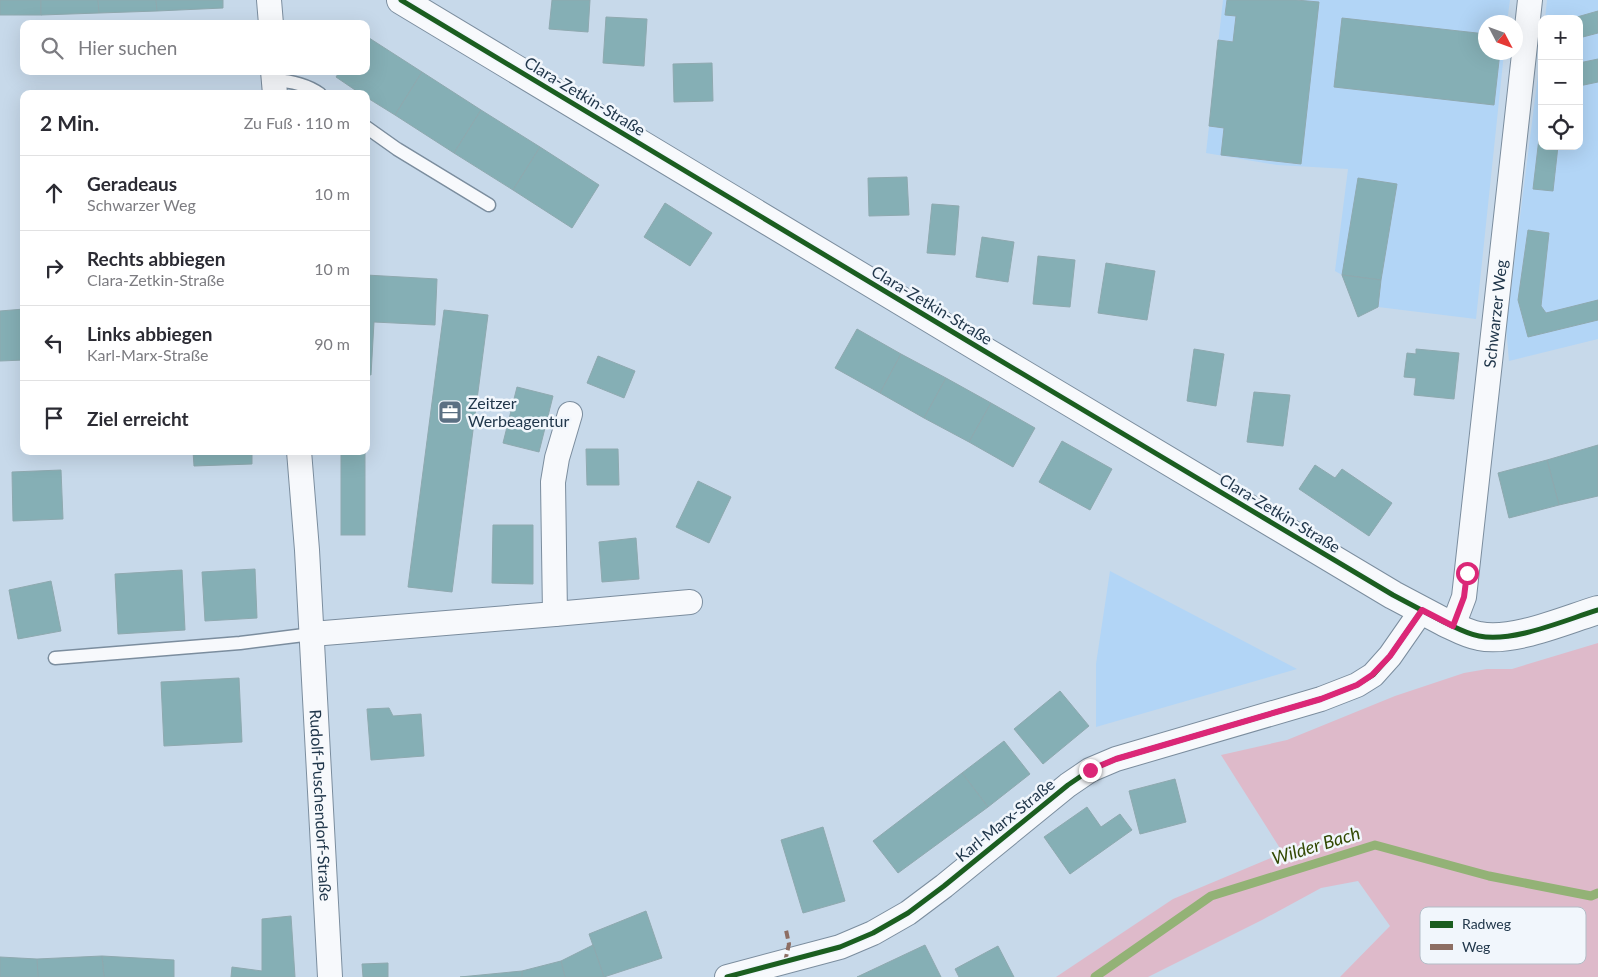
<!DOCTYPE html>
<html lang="de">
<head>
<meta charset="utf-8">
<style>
  :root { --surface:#fff; --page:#f7f7f7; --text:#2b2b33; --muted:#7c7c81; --line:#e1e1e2 }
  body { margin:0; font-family:Lato,sans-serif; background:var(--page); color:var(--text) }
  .controls { position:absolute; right:15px; top:15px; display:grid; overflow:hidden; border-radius:10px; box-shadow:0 5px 20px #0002 }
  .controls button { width:45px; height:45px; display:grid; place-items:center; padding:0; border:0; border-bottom:1px solid var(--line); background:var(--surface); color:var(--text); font:25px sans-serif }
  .compass { position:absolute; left:1478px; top:15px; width:45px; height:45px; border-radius:50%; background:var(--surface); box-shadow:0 5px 20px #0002; rotate:131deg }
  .stop { position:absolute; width:15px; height:15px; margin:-11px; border:4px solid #db2777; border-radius:50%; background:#fff }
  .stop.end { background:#db2777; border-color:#fff; box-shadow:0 1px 5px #0008 }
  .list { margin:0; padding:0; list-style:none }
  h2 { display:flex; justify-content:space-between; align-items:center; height:65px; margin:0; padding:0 20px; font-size:21px }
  h2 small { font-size:16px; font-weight:400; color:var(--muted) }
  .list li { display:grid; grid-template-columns:32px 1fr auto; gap:15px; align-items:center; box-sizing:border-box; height:75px; padding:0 20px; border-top:1px solid var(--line) }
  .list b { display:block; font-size:19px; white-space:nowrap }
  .list p { margin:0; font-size:16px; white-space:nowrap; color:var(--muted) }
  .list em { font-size:16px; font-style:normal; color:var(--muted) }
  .icon { flex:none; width:28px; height:28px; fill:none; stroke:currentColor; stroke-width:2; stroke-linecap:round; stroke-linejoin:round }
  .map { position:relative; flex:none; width:1598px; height:977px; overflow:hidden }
  .search { position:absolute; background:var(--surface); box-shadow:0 5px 20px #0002; left:20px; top:20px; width:350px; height:55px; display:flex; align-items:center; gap:12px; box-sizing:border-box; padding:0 18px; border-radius:10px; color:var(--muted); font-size:19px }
  .panel { position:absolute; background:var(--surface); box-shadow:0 5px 20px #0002; left:20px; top:90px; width:350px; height:365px; border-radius:10px }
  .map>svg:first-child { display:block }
</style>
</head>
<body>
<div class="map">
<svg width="1598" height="977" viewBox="0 0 1598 977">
  <rect width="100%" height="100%" fill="#c7d9ea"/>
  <g fill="#b2d5f6">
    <path d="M1223,0H1510L1507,22H1486V52L1504,53L1476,319L1378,307L1381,280L1342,275L1335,271L1348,169L1277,165L1206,153Z"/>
    <path d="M1547,0H1598V339L1509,361L1506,328L1542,43V146H1579V19H1545Z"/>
    <path d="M1110,571L1297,669L1096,727V664Z"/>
  </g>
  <path fill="#debaca" d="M1598,643V977H1340L1390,926L1358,881L1321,888L1262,920L1148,977H1056L1173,899L1283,853L1221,755L1287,740L1395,696L1464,673L1487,669H1512Z"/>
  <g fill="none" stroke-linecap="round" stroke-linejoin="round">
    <path stroke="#93b276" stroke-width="9" d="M1095,977L1211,896L1375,845L1489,876L1591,896L1598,893"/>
  </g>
  <g fill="#85afb5" stroke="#8ea9af">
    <rect x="0" y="0" width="41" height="15"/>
    <path d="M41,0H98L99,13L41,15Z"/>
    <path d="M98,0H156L157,11L99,13Z"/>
    <path d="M156,0H223V8L157,11Z"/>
    <path d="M552,0H590L588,32L549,29Z"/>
    <path d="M1227,0H1296L1319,2L1301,164L1221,155L1224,128L1209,126L1218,40L1233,42L1236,16L1225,15Z"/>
    <path d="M1598,11V33L1579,38V19H1570Z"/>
    <path d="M606,17L647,19L644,66L603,63Z"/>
    <path d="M1342,18L1486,34V52H1500L1494,105L1334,87Z"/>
    <path d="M366,36L422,72L395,115L366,97V94H361L336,77L340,71H366Z"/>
    <path d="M1598,59V82L1579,86V63Z"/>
    <path d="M712,63L713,101L674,102L673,64Z"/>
    <path d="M422,72L481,110L454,153L395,115Z"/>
    <path d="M481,110L540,147L513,190L454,153Z"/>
    <path d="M1542,113V146H1558L1553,191L1533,189Z"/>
    <path d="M540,147L599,185L572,228L513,190Z"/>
    <path d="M907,177L909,215L869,216L868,178Z"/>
    <path d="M1358,178L1397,184L1381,280L1342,275Z"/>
    <path d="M665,203L712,233L690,266L644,237Z"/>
    <path d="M932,204L959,206L955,255L927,253Z"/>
    <path d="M1528,230L1549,233L1541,306L1546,313L1598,300V320L1528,337L1518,300Z"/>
    <path d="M982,237L1014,242L1008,282L976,277Z"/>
    <path d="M1038,256L1075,260L1070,307L1033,304Z"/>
    <path d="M1106,263L1155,271L1147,320L1098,313Z"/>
    <path d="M366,275L437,279L435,325L374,322L371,375L366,374Z"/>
    <path d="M1342,275L1381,280L1378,307L1358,317Z"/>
    <path d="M24,309V360L0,361V311Z"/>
    <path d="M444,310L488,315L452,592L408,587Z"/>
    <path d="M857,329L901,354L880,393L835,368Z"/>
    <path d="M1194,349L1224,354L1216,406L1187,401Z"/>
    <path d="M1416,349L1459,353L1454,399L1414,395L1416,378L1404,377L1407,353L1416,354Z"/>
    <path d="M901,354L946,378L924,418L880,393Z"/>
    <path d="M598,356L635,371L624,398L587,383Z"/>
    <path d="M946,378L991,403L969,442L924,418Z"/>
    <path d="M517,387L553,396L539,452L503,443Z"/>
    <path d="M1254,392L1290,395L1283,446L1247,442Z"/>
    <path d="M991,403L1035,428L1013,467L969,442Z"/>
    <path d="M1062,441L1112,469L1090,510L1039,482Z"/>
    <path d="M1598,445V496L1559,505L1547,460Z"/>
    <path d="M586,449H618L619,485H587Z"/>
    <path d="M193,451H252V464L194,466Z"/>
    <rect x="341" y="451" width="24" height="84"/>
    <path d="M1547,460L1559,505L1509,518L1498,473Z"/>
    <path d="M1315,465L1335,478L1342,469L1392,503L1369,536L1299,489Z"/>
    <path d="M61,470L63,519L13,521L12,472Z"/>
    <path d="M698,481L731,497L709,543L676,527Z"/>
    <path d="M493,525H533V584L492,583Z"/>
    <path d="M636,538L639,579L602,582L599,542Z"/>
    <path d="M255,569L257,618L205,621L202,572Z"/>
    <path d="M182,570L185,630L118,634L115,574Z"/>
    <path d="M51,581L61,631L18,639L9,590Z"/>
    <path d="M239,678L242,742L164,746L161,682Z"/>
    <path d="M1060,691L1089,726L1043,764L1014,729Z"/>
    <path d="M389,708L393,716L421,714L424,756L371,760L367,709Z"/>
    <path d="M1004,741L1030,774L988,807L962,773Z"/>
    <path d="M962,773L988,807L898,873L873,841Z"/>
    <path d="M1175,779L1186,822L1140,834L1129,791Z"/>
    <path d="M1087,807L1101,827L1120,814L1132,830L1070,874L1044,837Z"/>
    <path d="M823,827L845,901L803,913L781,840Z"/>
    <path d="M646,911L662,958L604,977L589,934Z"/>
    <path d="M291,916L295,977H231L232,967L262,971V919Z"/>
    <path d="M593,945L604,977H565L561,961Z"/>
    <path d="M925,945L941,977H857Z"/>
    <path d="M998,946L1014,977H959L955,969Z"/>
    <path d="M102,956L174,960V977H104Z"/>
    <path d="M102,956L104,977H38L37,959Z"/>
    <path d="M0,957L37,959L38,977H0Z"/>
    <path d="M561,961L565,977H522V971Z"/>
    <path d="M388,963V977H363L362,964Z"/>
    <path d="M522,971V977H460Z"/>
  </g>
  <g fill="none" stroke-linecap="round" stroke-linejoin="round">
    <g stroke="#7b8d9e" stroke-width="15">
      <g id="lane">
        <path d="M274,80C291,81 306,84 320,94"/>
        <path d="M366,127L397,149L489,205"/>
        <path d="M55,658L240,643L312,634"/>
      </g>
    </g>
    <g stroke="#7b8d9e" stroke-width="26">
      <g id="street">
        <path d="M269,0L271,24"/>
        <path d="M273,71L275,94"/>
        <path id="s1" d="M299,451L307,550L330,977"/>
        <path d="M555,614L690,602"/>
        <path id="s2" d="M1453,626L1464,597L1530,0"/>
        <path d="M312,634L555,614L553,482L557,458L570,414"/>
        <path d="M727,977L840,947L873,933L908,913L944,886L1068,785L1090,770L1116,759L1321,699L1357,685L1373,675L1390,656L1422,610"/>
      </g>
    </g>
    <g stroke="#7b8d9e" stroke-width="30">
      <path id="secondary" d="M401,0L976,346L1393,595C1410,604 1427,613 1444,622C1455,627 1467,634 1479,636C1513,643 1565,620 1598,610"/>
    </g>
    <use href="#lane" stroke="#f7f9fc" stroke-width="12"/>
    <use href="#street" stroke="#f7f9fc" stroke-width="24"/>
    <use href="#secondary" stroke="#f7f9fc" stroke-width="28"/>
    <path stroke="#8d6e63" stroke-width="4" stroke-dasharray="8 4" stroke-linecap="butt" d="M785,962L789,944L786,930"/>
    <g stroke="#f1f6fc" stroke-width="8">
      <g id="cycleway">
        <path d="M401,0L976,346L1393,595C1410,604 1427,613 1444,622C1455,627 1467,634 1479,636C1513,643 1565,620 1598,610"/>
        <path d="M727,977L840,947L873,933L908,913L944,886L1068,785L1090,770L1116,759L1321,699L1357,685L1373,675L1390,656L1422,610"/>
      </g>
    </g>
    <use href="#cycleway" stroke="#1b5e20" stroke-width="5"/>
  </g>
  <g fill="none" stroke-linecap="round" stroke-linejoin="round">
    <path stroke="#db2777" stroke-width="6" d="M1090,770L1116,759L1321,699L1357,685L1372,675L1390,656L1422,610L1453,626L1464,597L1467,573"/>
  </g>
  <defs>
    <g id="office-square" transform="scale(1.25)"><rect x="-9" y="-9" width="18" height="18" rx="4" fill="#5b7083" stroke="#f1f6fc"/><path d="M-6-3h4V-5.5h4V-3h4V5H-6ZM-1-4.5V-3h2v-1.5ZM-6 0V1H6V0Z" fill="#fff"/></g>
  </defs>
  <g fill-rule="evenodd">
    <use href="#office-square" x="450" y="412"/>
  </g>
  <g text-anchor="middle" stroke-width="5" stroke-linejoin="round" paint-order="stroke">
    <g font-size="16" fill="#21374b" stroke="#f1f6fc">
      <text transform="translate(585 96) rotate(31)" y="6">Clara-Zetkin-Straße</text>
      <text transform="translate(932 305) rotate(31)" y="6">Clara-Zetkin-Straße</text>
      <text dy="6" stroke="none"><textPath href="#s2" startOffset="316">Schwarzer Weg</textPath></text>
      <text transform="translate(1280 513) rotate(31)" y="6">Clara-Zetkin-Straße</text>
      <text dy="6" stroke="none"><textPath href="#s1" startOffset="355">Rudolf-Puschendorf-Straße</textPath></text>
      <text transform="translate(1005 820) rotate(-39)" y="6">Karl-Marx-Straße</text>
    </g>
    <g font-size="16" fill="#21374b" stroke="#f1f6fc" text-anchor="start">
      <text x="468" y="409">Zeitzer<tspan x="468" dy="18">Werbeagentur</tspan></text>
    </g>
    <g font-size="18" font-style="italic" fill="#334903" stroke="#f1f6fc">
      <text transform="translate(1316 846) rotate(-17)" y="6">Wilder Bach</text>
    </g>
  </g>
  <rect x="1420" y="907" width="166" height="57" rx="8" fill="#f1f6fc" stroke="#b3bdc7" stroke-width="1"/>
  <rect x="1430" y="921" width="23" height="7" fill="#1b5e20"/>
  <rect x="1430" y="944" width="23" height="6" fill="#8d6e63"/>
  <g font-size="14" fill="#21374b">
    <text x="1462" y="929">Radweg</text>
    <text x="1462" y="952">Weg</text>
  </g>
</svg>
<div class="controls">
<button>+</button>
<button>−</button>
<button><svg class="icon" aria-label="locate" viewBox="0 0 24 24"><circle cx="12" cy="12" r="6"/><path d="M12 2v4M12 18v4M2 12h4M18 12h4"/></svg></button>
</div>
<svg class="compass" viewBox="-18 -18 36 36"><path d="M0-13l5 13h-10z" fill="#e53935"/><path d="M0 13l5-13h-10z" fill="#7c7c81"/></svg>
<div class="stop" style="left:1467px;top:573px"></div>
<div class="stop end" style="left:1090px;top:770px"></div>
<div class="search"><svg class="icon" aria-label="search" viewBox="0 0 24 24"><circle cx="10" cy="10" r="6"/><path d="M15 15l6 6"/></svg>Hier suchen</div>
<section class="panel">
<h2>2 Min.<small>Zu Fuß · 110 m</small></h2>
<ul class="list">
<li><svg class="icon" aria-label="ahead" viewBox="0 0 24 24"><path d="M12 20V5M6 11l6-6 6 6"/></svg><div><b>Geradeaus</b><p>Schwarzer Weg</p></div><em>10 m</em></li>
<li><svg class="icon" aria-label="right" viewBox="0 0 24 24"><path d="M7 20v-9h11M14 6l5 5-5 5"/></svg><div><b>Rechts abbiegen</b><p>Clara-Zetkin-Straße</p></div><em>10 m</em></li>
<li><svg class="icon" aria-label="left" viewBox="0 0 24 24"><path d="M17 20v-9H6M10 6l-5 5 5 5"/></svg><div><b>Links abbiegen</b><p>Karl-Marx-Straße</p></div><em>90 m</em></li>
<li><svg class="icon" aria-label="arrive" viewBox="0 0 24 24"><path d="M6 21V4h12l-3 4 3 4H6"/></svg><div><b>Ziel erreicht</b></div></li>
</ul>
</section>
</div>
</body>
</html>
